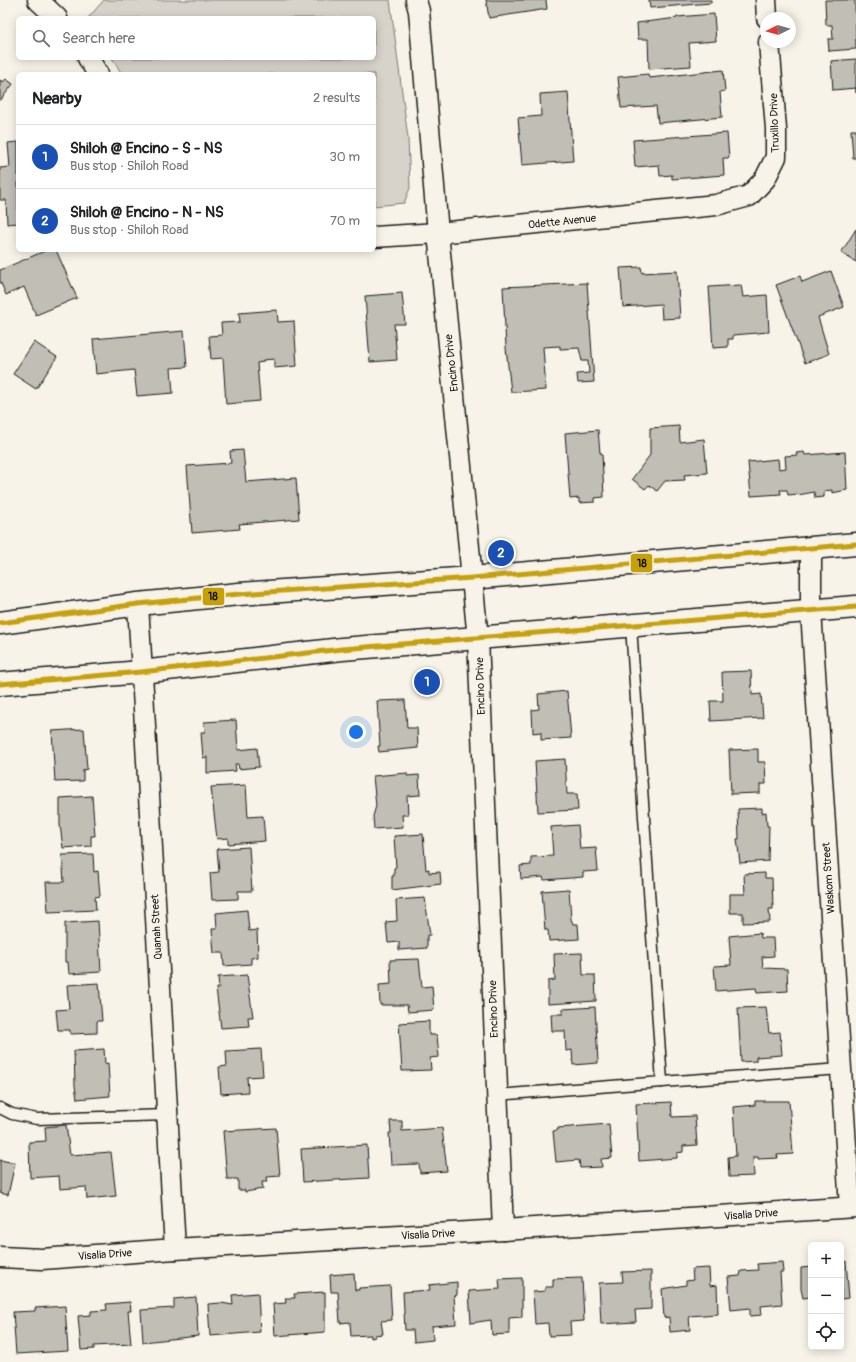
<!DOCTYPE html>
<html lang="en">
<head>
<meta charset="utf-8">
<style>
  :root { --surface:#fff; --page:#f6f6f6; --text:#202124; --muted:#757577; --line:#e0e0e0; --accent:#d93025 }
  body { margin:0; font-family:Pangolin,sans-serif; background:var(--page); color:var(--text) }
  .controls { position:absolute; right:12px; bottom:12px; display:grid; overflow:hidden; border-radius:6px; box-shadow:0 2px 10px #0003 }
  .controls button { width:36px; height:36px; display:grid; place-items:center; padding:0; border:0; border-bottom:1px solid var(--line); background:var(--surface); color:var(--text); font:20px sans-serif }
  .compass { position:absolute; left:760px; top:12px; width:36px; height:36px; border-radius:50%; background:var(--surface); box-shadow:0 2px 10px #0003; rotate:265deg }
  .you { position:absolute; left:356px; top:732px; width:14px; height:14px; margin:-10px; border:3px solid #fff; border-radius:50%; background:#1a73e8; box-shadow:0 0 0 6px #1a73e833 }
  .badge { display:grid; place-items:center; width:26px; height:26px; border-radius:50%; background:var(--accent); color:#fff; font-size:13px; font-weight:700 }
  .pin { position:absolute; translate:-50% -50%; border:2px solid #fff; box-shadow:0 1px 4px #0006 }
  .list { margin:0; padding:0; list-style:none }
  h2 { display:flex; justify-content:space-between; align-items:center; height:52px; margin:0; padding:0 16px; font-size:17px }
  h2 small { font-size:13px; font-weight:400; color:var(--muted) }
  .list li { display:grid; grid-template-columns:26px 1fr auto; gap:12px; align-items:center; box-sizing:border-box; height:64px; padding:0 16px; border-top:1px solid var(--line) }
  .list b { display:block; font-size:15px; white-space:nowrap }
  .list p { margin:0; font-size:13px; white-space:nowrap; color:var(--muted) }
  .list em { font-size:13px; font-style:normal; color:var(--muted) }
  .icon { flex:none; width:22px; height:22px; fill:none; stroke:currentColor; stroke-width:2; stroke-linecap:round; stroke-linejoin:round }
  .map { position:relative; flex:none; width:856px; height:1362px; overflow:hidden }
  .search { position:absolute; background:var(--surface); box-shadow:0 2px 10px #0003; left:16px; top:16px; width:360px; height:44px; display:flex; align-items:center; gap:10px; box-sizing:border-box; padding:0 14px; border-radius:6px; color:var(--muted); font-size:15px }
  .panel { position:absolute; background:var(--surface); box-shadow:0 2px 10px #0003; left:16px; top:72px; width:360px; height:180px; border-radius:6px }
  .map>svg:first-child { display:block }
</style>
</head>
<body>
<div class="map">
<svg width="856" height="1362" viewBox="0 0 856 1362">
  <rect width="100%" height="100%" fill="#f7f3e8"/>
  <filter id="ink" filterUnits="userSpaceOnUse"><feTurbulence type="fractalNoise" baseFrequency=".025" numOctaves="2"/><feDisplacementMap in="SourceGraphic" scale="8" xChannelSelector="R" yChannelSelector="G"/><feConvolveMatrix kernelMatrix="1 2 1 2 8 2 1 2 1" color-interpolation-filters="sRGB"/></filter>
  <g filter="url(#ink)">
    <path fill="#d7d3cb" stroke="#7a7874" d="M104,0H390L408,138L410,188L404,203L374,206V74H122L112,58H374V18H88Z"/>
    <g fill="#c0beb5" stroke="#1c1c1c">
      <path d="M486,0H546L547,9L489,18Z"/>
      <path d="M649,0H711V3L650,8Z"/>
      <path d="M825,0H855L856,49L829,51L828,39H833L832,25H826Z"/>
      <path d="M714,14L716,41L689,43L691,66L649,69L648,39H638L637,23L677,18V17Z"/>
      <path d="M856,59V93V88L833,90L831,61Z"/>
      <path d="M723,70L725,91L720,92L722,117L658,123L656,106L621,108L618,77L648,74L649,78Z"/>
      <path d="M6,79L13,84L0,101V80L3,82Z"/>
      <path d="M568,92L573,161L522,165L518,118L541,116L540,94Z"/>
      <path d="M851,130H856V158H853Z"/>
      <path d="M727,133L729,158H723L724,175L672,179V175L660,176L659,165L635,167L633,140Z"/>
      <path d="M18,142V223L7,224L6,200H0V168L10,167L8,143Z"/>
      <path d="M856,229V262L841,253Z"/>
      <path d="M47,250H56L77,298L36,315L24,287L6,295L0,281V270Z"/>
      <path d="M641,267L642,273L677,271L680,318L662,319L661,304L623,307L620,268Z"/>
      <path d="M831,271L844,307L818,317L829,354L805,363L776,285L800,276L802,282Z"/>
      <path d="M587,283L594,382L578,383L577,374L589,373L588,361H582L579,348L560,349V346L543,347L546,390L511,392L506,348L503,287Z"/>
      <path d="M741,285L743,297L767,295L769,332L733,335V339H728V347L713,348L709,287Z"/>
      <path d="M402,293L405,324H394L397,360L370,362L365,296Z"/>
      <path d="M277,310L278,322L294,321L297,366L274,368V359L263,360V362L257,363L260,401L226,404L223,358L211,359L209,336L222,335L221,323L240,322L239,313Z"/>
      <path d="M184,331L187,367L171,368L173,393L137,396L134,370L96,374L93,339Z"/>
      <path d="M34,342L57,357L36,389L13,374Z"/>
      <path d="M679,426L680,442L704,439L707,473L684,475L685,480L665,481L657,491L649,485L645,489L632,479L650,455V428Z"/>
      <path d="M598,430L600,453H602L604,497L595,498V502L579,503V498L570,499L565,433Z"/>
      <path d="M243,450L246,482L296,478L299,519L239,524L240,529L192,533L187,466L231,463L230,451Z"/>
      <path d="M804,452L805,455L845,452L847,490L832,493V490L824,491V497L815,498L814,492L798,495V494L788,495L787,490H780L781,494L751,496L748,462L778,459L779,469L786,468L785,456L797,455L796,453Z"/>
      <path d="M751,671L752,695L761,694L763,718L711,721L710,701H723L722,672Z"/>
      <path d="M567,691L571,738L541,740V732L533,733L532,710L539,709L538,694Z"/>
      <path d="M405,700L407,728H417L418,748L379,752L378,746H380L377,701Z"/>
      <path d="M236,720L238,750L257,748L259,767L239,769L238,764H235L236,771L207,773V757L203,758L201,732H205L204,722Z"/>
      <path d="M84,729L87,769L83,770V781L55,782L52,731Z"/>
      <path d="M758,749V762H765L766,784H760V793L731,794L729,750Z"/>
      <path d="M565,759L567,794H577L578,810L538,812L535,761Z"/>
      <path d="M407,773V776L419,775L420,795L407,796L408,815H402L403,827L374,829L373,816L376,806L373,776Z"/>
      <path d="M246,785L248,817L263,816L265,841L228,844V838L217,839L211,787Z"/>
      <path d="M92,796L95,836H91V846L63,848L60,825V798Z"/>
      <path d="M762,808V813L766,812L767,826H769L768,861L740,863L737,839H739L738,809Z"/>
      <path d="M578,825L580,849L596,848L598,871L583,872V877L544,880L543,877L521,879L520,866L531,865V857L553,856L551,827Z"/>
      <path d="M423,834L426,870L429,869V873L440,872L441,884L392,890V876H394V868L396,867L394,836Z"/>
      <path d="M249,847L252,891H238V899L212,900L210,873L219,872L217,849Z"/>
      <path d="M93,854L94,872L98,871L100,896L95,897L96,910L48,912L46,882H64L62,855Z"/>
      <path d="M765,873V878H772L773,909H769L770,922L743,923V913H730V894H745L744,874Z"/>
      <path d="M569,889L571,919L573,924H578L579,939L549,941L548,930H545L542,891Z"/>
      <path d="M425,898L430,935H427V948L399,950V942L388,943L386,922L397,921L396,900Z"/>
      <path d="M247,910L249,931L257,930L258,957L251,958V964L224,966L223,953H214L212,929H217L216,913Z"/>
      <path d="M98,921L101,972L69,974L68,962H65V923Z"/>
      <path d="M760,933L761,938H773L774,956L762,957L763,968L787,969L788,991L757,993L756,988L716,991L714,966L731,965L729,936Z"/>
      <path d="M582,953L583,975H595L596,1001L548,1004V981L555,980L554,954Z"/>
      <path d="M419,959L422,987L432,986L434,1010L408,1012L407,1005H380L379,985L391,984L390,960Z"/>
      <path d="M247,975L253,1017H248L249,1026L221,1028L216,988H219L218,977Z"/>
      <path d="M99,983L102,1021H97V1033L70,1034V1030H58L56,1010L69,1009L67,985Z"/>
      <path d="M595,1007L598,1063L573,1065L572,1050L566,1051L565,1031H552L551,1014H563V1009Z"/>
      <path d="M766,1007L769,1033L780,1032L782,1055L756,1057V1061L741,1062L738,1008Z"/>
      <path d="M429,1021V1035H437L439,1057L430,1058L431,1070L402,1071L399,1023Z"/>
      <path d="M104,1049L105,1064L108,1063L110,1096L77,1099L75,1086L74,1051Z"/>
      <path d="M261,1049L263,1076L247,1077L248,1092L221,1094L219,1067L227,1066L226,1051Z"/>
      <path d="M755,1101H789L793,1154L777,1155L778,1158L758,1159V1157H753L754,1176L729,1177L728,1157L736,1156L733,1107L755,1105Z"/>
      <path d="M671,1102L672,1117L695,1116L697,1145L683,1146V1152L677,1153V1158L639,1161L636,1104Z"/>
      <path d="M390,1121H402V1131L442,1128L447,1171L420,1173L419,1164L391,1165L389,1133H391Z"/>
      <path d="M609,1124L612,1158L601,1159L602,1167L580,1168L579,1160L556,1162L553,1131L558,1130V1128Z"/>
      <path d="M66,1125L70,1155L111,1152L116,1196L87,1199L86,1187L60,1189L59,1176L30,1178L29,1142L46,1141L45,1127Z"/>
      <path d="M276,1128L280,1176L267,1177L268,1182H262L263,1189L245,1192V1190H238V1179H227L223,1131Z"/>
      <path d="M367,1145L369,1178L303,1182L301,1149Z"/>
      <path d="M0,1160L15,1163L8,1195L0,1193Z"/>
      <path d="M841,1261H846L849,1298L841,1299Z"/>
      <path d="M782,1262L783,1272H780L782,1304L761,1306L762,1315L750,1316V1308L731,1310L728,1277L740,1276L741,1271L758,1270L757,1264Z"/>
      <path d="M811,1267V1297L803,1298L801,1289V1268Z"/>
      <path d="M709,1268L710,1286L717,1285L718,1314L689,1316L690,1330L670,1332L669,1317L664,1318L662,1289L686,1285V1281L693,1280L692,1269Z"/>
      <path d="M651,1271V1309L635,1310L636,1322L601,1324L599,1283L623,1282L622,1272Z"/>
      <path d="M354,1273L355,1290H359V1288L390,1286L392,1320L381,1321L383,1334L375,1335V1337L371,1338V1335L351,1336L350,1322L340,1323L338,1292H331L330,1275Z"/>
      <path d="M522,1278V1317L509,1318V1334L492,1335L491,1320L471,1323L469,1291L500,1289L499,1279Z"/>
      <path d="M582,1278L584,1321L570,1322L571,1335L549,1336L548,1323L535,1324L533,1292L545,1291V1287H553V1279Z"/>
      <path d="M457,1282V1295L454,1296L456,1324L432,1326L433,1340L414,1342L413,1330H405L403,1292L430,1290L429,1285Z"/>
      <path d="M325,1292V1332L275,1336L273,1304L286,1303L285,1298H295L294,1294Z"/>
      <path d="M258,1293L260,1332L210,1336L208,1304L221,1303L233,1305L232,1295Z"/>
      <path d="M196,1297L198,1336L143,1342L141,1310L174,1308V1299Z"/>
      <path d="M130,1302L131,1311H128L131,1344L94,1346V1349L81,1350L78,1316L91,1315V1311L107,1310L106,1304Z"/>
      <path d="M65,1306L68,1351L16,1354L13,1312L35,1311V1308Z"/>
    </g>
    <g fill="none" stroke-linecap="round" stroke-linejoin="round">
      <g stroke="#1c1c1c" stroke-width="13">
        <g id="lane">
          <path d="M662,1082L841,1069"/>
          <path d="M497,1095L662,1082L631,626"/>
          <path d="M0,1108L12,1114L37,1119L167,1115"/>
        </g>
      </g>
      <g stroke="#1c1c1c" stroke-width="23">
        <g id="street">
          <path d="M38,0L57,18"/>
          <path d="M416,0L419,11L438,233L478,639L503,1230"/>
          <path d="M766,0L767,18"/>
          <path d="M88,58L98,74"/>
          <path d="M374,237L438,233L716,205L749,196L765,179L776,157V129L769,42"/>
          <path d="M811,548V611L850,1207"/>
          <path d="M138,604L175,1249"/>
          <path d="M0,1257L42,1259L175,1249L503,1230L856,1207"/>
        </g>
      </g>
      <g stroke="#1c1c1c" stroke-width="25">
        <g id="secondary">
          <path d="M0,623L138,604L239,594L472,578L856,544"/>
          <path d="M0,684L141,672L342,649L856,607"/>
        </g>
      </g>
      <use href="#lane" stroke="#f7f3e8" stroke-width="10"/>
      <use href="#street" stroke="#f7f3e8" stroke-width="20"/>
      <use href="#secondary" stroke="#f7f3e8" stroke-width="22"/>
      <g stroke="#f7f3e8" stroke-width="8">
        <g id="bus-1">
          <path d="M0,623L138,604L239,594L472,578L856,544"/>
          <path d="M0,684L141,672L342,649L856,607"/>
        </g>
      </g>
      <use href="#bus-1" stroke="#c6a007" stroke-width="5"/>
    </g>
  </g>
  <g text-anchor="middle" stroke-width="3" stroke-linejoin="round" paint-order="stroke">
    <g font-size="11" fill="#1c1c1c" stroke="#f7f3e8">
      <text transform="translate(774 123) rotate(-92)" y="4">Truxillo Drive</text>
      <text transform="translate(562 221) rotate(-6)" y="4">Odette Avenue</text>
      <text transform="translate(451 363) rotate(-96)" y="4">Encino Drive</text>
      <text transform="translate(480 686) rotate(-92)" y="4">Encino Drive</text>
      <text transform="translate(828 878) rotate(-94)" y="4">Waskom Street</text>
      <text transform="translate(156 927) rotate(-93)" y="4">Quanah Street</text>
      <text transform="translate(493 1009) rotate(-92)" y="4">Encino Drive</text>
      <text transform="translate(751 1214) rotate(-4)" y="4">Visalia Drive</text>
      <text transform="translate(428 1234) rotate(-3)" y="4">Visalia Drive</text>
      <text transform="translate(105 1254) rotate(-4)" y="4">Visalia Drive</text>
    </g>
  </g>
  <g stroke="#f7f3e8" stroke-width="1.5">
    <rect x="630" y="553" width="23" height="20" rx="4" fill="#c6a007"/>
    <rect x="202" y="587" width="23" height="19" rx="4" fill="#c6a007"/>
  </g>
  <g font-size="11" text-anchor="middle" font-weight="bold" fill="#111">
    <text x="642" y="567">18</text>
    <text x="213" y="600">18</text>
  </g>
</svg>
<div class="controls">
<button>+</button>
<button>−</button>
<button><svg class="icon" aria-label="locate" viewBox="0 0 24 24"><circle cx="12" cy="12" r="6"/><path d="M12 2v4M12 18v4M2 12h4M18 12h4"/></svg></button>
</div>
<svg class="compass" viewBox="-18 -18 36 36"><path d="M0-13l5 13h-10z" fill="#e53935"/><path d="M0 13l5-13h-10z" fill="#757577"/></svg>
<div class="you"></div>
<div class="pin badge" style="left:427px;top:682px;background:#1a4fb4">1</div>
<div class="pin badge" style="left:501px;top:553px;background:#1a4fb4">2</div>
<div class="search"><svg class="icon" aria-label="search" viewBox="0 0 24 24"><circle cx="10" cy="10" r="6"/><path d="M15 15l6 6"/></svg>Search here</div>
<section class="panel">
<h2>Nearby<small>2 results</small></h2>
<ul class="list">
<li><span class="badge" style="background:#1a4fb4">1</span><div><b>Shiloh @ Encino - S - NS</b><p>Bus stop · Shiloh Road</p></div><em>30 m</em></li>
<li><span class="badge" style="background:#1a4fb4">2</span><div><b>Shiloh @ Encino - N - NS</b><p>Bus stop · Shiloh Road</p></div><em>70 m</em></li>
</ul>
</section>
</div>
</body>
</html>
